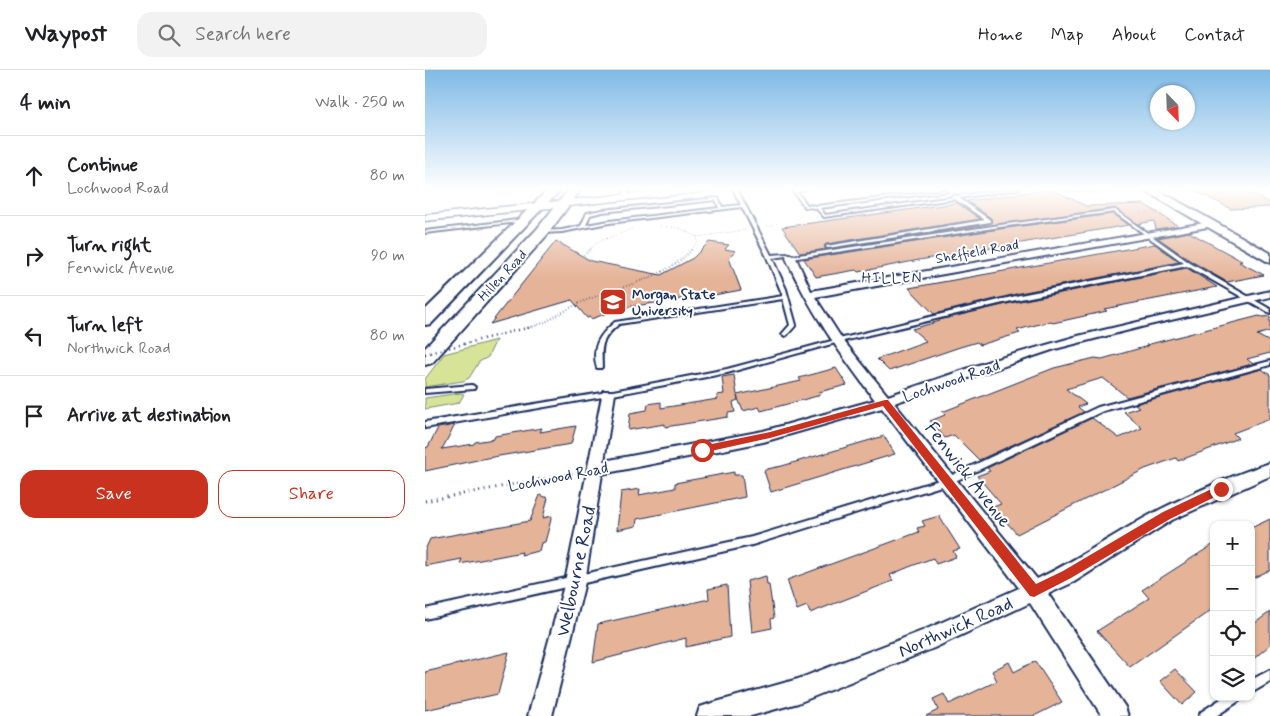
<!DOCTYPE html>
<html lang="en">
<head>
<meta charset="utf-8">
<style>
  :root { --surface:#fff; --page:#f2f2f2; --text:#202124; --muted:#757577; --line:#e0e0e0; --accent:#c8321e }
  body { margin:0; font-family:Mynerve,sans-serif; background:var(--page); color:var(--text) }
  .controls { position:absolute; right:15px; bottom:15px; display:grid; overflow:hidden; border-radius:10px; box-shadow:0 1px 4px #0004 }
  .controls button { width:45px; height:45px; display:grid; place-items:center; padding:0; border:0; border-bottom:1px solid var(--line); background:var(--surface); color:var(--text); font:25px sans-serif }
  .compass { position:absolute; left:725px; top:15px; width:45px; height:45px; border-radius:50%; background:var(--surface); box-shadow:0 1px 4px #0004; rotate:157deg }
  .stop { position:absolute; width:15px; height:15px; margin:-11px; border:4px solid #c8321e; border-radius:50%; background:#fff }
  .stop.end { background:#c8321e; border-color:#fff; box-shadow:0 1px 5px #0008 }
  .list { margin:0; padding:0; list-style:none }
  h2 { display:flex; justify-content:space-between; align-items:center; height:65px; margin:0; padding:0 20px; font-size:21px }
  h2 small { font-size:16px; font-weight:400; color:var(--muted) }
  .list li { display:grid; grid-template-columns:32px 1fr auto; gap:15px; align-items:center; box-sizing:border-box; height:80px; padding:0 20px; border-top:1px solid var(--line) }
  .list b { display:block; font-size:19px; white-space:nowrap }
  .list p { margin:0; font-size:16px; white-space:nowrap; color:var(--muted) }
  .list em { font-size:16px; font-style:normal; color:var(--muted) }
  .actions { display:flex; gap:10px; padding:15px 20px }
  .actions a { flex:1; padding:11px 0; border:1px solid var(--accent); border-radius:15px; text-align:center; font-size:18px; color:var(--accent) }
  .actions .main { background:var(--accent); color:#fff }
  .icon { flex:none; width:28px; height:28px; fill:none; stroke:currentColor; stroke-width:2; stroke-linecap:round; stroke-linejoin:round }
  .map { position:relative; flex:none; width:845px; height:646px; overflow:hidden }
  header { display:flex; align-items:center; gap:30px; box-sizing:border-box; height:70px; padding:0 25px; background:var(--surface); border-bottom:1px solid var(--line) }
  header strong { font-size:24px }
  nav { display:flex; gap:28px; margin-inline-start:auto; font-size:18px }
  .search { width:350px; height:45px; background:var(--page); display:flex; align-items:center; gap:12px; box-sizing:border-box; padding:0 18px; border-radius:15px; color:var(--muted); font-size:19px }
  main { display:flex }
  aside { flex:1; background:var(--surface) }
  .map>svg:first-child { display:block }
</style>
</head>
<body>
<header>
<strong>Waypost</strong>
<div class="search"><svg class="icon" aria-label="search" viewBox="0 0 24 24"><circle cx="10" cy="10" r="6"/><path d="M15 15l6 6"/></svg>Search here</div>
<nav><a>Home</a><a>Map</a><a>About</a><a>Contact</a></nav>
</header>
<main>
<aside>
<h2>4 min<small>Walk · 250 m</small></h2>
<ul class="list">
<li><svg class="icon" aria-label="ahead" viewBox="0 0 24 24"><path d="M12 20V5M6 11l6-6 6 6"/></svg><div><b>Continue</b><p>Lochwood Road</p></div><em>80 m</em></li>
<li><svg class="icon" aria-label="right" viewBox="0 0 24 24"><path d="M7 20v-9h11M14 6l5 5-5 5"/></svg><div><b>Turn right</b><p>Fenwick Avenue</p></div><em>90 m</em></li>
<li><svg class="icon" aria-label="left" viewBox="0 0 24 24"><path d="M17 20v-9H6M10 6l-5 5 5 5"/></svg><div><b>Turn left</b><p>Northwick Road</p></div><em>80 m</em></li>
<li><svg class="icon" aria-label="arrive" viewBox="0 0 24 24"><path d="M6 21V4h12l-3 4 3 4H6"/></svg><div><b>Arrive at destination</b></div></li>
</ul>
<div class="actions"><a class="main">Save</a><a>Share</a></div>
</aside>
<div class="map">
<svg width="845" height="646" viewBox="0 0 845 646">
  <rect width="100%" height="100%" fill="#fff"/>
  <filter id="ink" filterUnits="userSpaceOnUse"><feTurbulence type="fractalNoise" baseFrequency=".02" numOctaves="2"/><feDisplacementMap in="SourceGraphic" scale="10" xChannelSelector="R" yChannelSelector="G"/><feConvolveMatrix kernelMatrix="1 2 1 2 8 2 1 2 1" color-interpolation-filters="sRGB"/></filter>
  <g filter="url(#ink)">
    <g fill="#d7e396" stroke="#79897a">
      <path d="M71,270L63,287L54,292L44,308L38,311L0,317V309L19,284Z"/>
      <path d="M35,323L39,324L34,333L0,339V328Z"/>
    </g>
    <g fill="#e5b397" stroke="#1b2f5e">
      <path d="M626,119L661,136L719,134L753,156L731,159L729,151L713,154L690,138L504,164L566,153V148L542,131Z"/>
      <path d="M767,119H817L845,133V137L806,139Z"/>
      <path d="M532,133L555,149L401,174L399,177L401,179L375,183L357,157Z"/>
      <path d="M688,144L704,155L494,190L433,202L431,200L391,207L379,189L575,159Z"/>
      <path d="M764,162L817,191L814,192L839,205L802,212L766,191L733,168Z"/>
      <path d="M131,171L166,191L236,205L268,188L284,172L304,175L300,179L311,181L304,188L316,220L289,225V227L270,229L269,227L197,238L166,249L165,247L162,248L147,230L65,254Z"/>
      <path d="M730,174L754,192L595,223L509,244L484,218Z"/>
      <path d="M762,198L792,217L679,239L682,241L628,253L626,251L592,260L595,263L555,275L552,272L535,277L464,301L452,289L501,271L487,259L515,251L514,250L595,231Z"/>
      <path d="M834,246L838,247L845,246V261L832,265L845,272V283L822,289L828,294L702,327L678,308L641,319L661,334L653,337L659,342L554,390L529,365L520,368L505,351L520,345L517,342L629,298L670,288L677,289L723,276L721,275Z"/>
      <path d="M411,298L422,315L394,322L396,325L336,341L334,337L318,341L312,326L313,330L308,332L310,342L303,343V347L240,357V354L203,360L205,343L222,340L223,334L236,332V338L293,329L292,325L299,324L297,307L309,305L312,325L376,311L374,308Z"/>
      <path d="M837,299L845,305V349L808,363L813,368L803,372L753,391L751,388L720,399L592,464L568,437L576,434L552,406L565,401L562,398L667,348L694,368L717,358L699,342L714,337L710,334Z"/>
      <path d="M30,355L17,379L49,374L50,372L69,369L70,366L117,358L115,362L151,356L146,374L62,388L0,401V378L3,377L13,358Z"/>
      <path d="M459,366L470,384L346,422L339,401L342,399L357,396Z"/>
      <path d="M309,402V405H317L320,427L212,449L211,456L192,460L196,422L215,419L214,425L250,418V413Z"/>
      <path d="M115,425L123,428L118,448L127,446L120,472L116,473L114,481L96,485L97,482L35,494L37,489L0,496V480L5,469L105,451Z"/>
      <path d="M514,446L535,479L528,481L531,487L511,494L508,488L484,497L465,505L468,511L385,543L382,536L372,540L362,510L494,462L492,458L500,456L497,451Z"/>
      <path d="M845,449V500L826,509V458Z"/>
      <path d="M789,474V538L705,597L672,561L724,528L717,520Z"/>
      <path d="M341,506L342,515H344L349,548L346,549L347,558L327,562L322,511Z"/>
      <path d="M302,515L305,567L261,577V568L168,592L173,554L284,529L283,519Z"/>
      <path d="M845,542V575L826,591V556Z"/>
      <path d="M84,582L73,624L0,640V602Z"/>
      <path d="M610,591L637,632L609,646H501L513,640L508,629L519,624L524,634L572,611L567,601L584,592L589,602Z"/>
      <path d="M750,599L772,622L757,635L735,611Z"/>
    </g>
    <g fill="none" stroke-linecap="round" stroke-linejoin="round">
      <g stroke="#1b2f5e" stroke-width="4">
        <g id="lane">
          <path d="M200,119H204L202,127L200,128L198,127Z"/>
          <path d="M308,119H312L346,185L362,184L367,186L575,155L690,140L765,193L845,239V243L762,196L595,229L414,272L302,303L183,326L0,358V352L183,322L302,299L410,270L595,225L759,193L689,142L575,157L366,189L361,186L347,188L361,219L371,255L362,265L360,266L357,264L365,255L358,229L194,254C176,269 176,275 177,297L176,298H172C166,277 174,265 190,252L358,226L341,185L317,137L184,153L137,162L117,163H115V161L137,160L156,156L162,143L177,140L292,128L294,129L297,137L316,135ZM291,130L294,138L184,151L161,155L165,145L177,142Z"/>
          <path d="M375,119H381L372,122L382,135L392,136L521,120L523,121L395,138L400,145L528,127L527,126L529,125L532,126L585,119H594L534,128L565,150V152L403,178L401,177V176L560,150L530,129L399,147L391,138L380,137L368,121Z"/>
          <path d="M641,119H683L681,120H643Z"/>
          <path d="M101,149L103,150L102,151L0,163V161Z"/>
          <path d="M845,291V295L678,341L526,413L327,475L0,549V539L327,467L521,408L673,337Z"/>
          <path d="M47,315L50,317L49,319L0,323V319Z"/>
          <path d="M845,600V612L826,623V610Z"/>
          <path d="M799,627H816L814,631L791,646H774L776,642Z"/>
        </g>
      </g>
      <g stroke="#1b2f5e" stroke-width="4">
        <path id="street" d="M785,152L789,154L788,156L390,227L417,269L463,326L565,291L653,266L845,221V227L720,256L630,279L469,333L612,509C655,489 693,461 736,439C770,422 808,405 845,393V406L747,450L649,512L623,524L700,637L703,646H677L605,533L509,578L373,633L326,646H272L275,637L284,634L373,609L497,561L594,518L457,338L338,372L177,404L160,512L127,646H103L140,512L178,321H188L190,324L179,391L338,361L450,330C414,282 386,243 361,188L363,186L366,185L371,188L386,221Z"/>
      </g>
      <g stroke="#1b2f5e" stroke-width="3">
        <path id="secondary" d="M250,119H282L277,122L0,151V145Z"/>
      </g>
      <g stroke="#1b2f5e" stroke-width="4">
        <g id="primary">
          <path d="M124,119H136L6,254L0,255V240Z"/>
          <path d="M144,119H156L122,165L7,293L0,295V278L112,159Z"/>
          <path d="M717,119H731L845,183V193Z"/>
        </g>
      </g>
      <g stroke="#1b2f5e" stroke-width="1" stroke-dasharray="0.5 2.5" stroke-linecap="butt">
        <path d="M715,143L736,142L750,151"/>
        <path d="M235,156L255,158L272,167L273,172L266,180"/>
        <path d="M340,158L353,153"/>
        <path d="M272,167L320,160"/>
        <path d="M164,180L175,171L207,159"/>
      </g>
      <g stroke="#1b2f5e" stroke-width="2" stroke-dasharray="0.5 2.5" stroke-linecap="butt">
        <path d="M159,185L166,179"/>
        <path d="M102,258C123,254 138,240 157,232C193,216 240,210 267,179"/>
      </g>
      <path stroke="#1b2f5e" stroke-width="2.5" stroke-dasharray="1 4" stroke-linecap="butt" d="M93,260L108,257"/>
      <path stroke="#1b2f5e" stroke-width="3" stroke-dasharray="1 4.5" stroke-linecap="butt" d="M0,431L155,402"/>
      <use href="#lane" fill="#fff" fill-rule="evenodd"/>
      <use href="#street" fill="#fff" fill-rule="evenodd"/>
      <use href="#secondary" fill="#fff" fill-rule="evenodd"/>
      <use href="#primary" fill="#fff" fill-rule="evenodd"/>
      <path stroke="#1b2f5e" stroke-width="2.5" stroke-dasharray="1 4" stroke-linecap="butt" d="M0,284L93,260"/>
    </g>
  </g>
  <linearGradient id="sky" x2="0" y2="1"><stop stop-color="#7fbae6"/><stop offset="0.57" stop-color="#fff"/><stop offset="1" stop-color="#fff" stop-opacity="0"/></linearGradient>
  <rect width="845" height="209" fill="url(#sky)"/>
  <path fill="#c8321e" d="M460,330H463L611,514L638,501L738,442L793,416H800L801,419L800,422L745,449L646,508L609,527L605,526L458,336L345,368L277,383L273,380L277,376L345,362Z"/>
  <defs>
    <g id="university-square" transform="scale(1.4375)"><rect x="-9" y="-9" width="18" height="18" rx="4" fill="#c8321e" stroke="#fff"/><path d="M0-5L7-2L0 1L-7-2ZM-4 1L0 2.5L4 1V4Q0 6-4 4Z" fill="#fff"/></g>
  </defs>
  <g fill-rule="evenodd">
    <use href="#university-square" x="188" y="232"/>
  </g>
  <g text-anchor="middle" stroke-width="4" stroke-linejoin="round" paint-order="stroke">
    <g font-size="14" fill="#1b2f5e" stroke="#fff">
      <text transform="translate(552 181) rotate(-10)" y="5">Sheffield Road</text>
      <text transform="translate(77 205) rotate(-47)" y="5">Hillen Road</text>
    </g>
    <g font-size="14" font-weight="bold" fill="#1b2f5e" stroke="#fff" text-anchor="start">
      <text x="207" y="229">Morgan State<tspan x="207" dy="16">University</tspan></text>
    </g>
    <g font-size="15" letter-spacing="1" fill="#1b2f5e" stroke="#fff">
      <text x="467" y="213">HILLEN</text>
    </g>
    <g font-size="16" fill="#1b2f5e" stroke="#fff">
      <text transform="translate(526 310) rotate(-19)" y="6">Lochwood Road</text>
      <text transform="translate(133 406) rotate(-11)" y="6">Lochwood Road</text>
    </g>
    <g font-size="19" fill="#1b2f5e" stroke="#fff">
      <text transform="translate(544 404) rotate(52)" y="7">Fenwick Avenue</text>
      <text transform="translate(150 501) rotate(-78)" y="7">Welbourne Road</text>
      <text transform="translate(530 556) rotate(-24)" y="7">Northwick Road</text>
    </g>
  </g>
</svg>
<div class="controls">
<button>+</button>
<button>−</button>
<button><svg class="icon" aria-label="locate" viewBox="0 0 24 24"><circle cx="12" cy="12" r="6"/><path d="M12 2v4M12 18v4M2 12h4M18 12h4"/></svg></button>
<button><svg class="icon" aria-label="layers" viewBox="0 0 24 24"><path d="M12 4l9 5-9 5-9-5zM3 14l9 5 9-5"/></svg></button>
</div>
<svg class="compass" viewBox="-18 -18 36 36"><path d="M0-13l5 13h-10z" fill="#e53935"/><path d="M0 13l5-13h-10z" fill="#757577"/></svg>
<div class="stop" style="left:277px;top:380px"></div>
<div class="stop end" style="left:796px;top:419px"></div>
</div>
</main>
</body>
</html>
